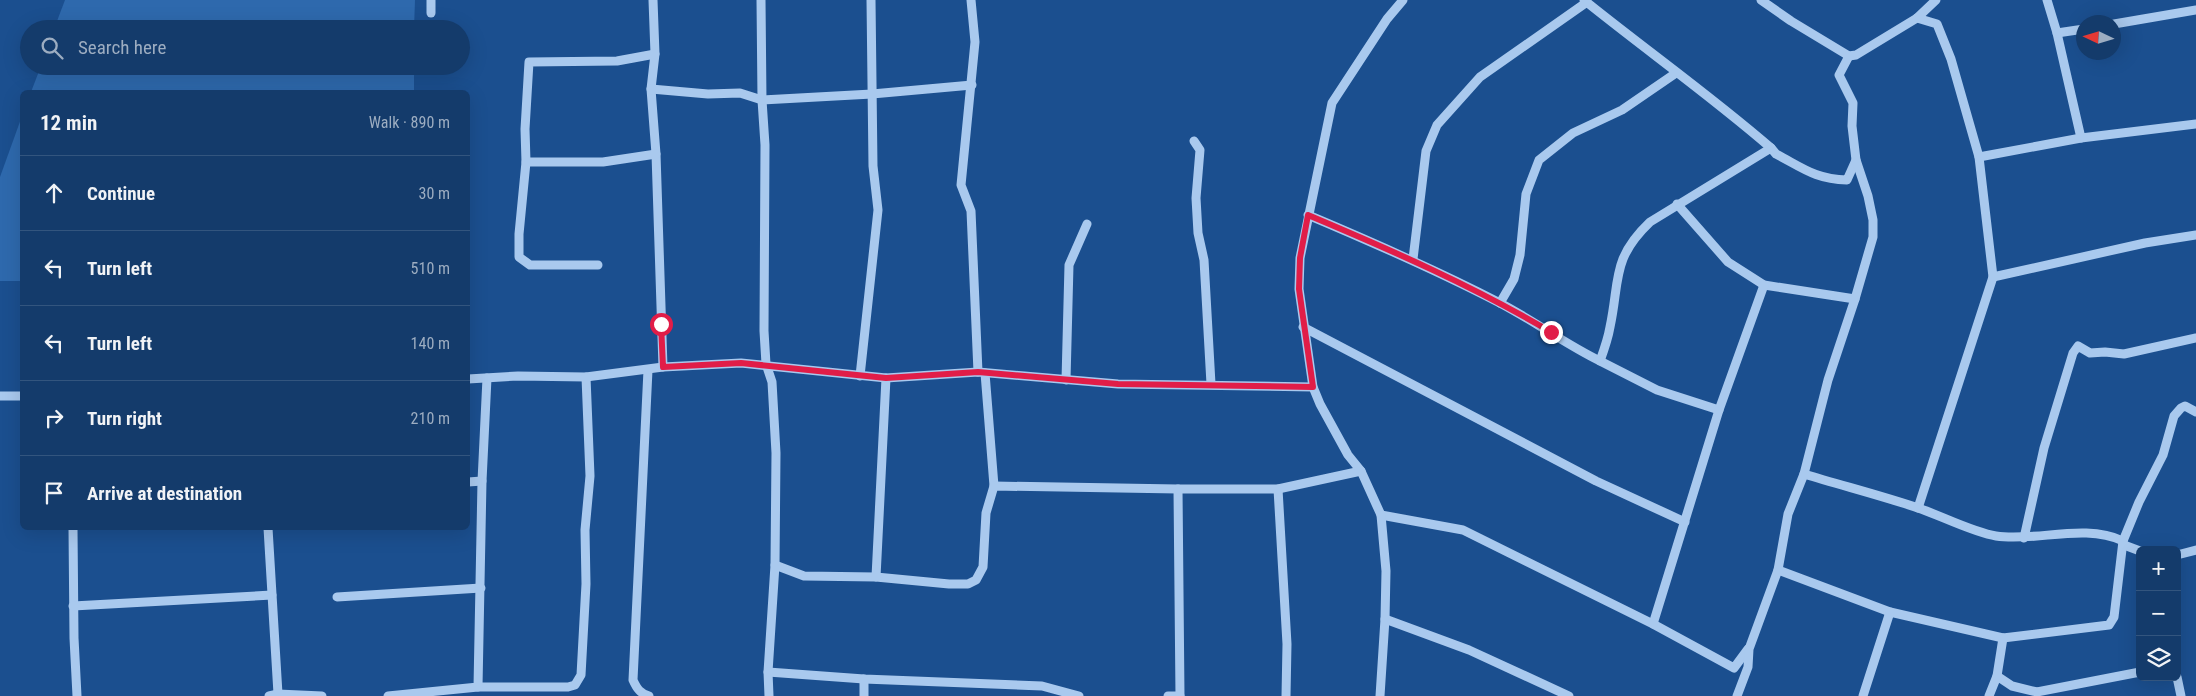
<!DOCTYPE html>
<html lang="en">
<head>
<meta charset="utf-8">
<style>
  :root { --surface:#143b6b; --page:#1d4271; --text:#f1f3f6; --muted:#9dadc1; --line:#33557e }
  body { margin:0; font-family:"Roboto Condensed",sans-serif; background:var(--page); color:var(--text) }
  .controls { position:absolute; right:15px; bottom:15px; display:grid; overflow:hidden; border-radius:8px; box-shadow:0 5px 20px #0002 }
  .controls button { width:45px; height:45px; display:grid; place-items:center; padding:0; border:0; border-bottom:1px solid var(--line); background:var(--surface); color:var(--text); font:25px sans-serif }
  .compass { position:absolute; left:2076px; top:15px; width:45px; height:45px; border-radius:50%; background:var(--surface); box-shadow:0 5px 20px #0002; rotate:274deg }
  .stop { position:absolute; width:15px; height:15px; margin:-11px; border:4px solid #e11d48; border-radius:50%; background:#fff }
  .stop.end { background:#e11d48; border-color:#fff; box-shadow:0 1px 5px #0008 }
  .list { margin:0; padding:0; list-style:none }
  h2 { display:flex; justify-content:space-between; align-items:center; height:65px; margin:0; padding:0 20px; font-size:21px }
  h2 small { font-size:16px; font-weight:400; color:var(--muted) }
  .list li { display:grid; grid-template-columns:32px 1fr auto; gap:15px; align-items:center; box-sizing:border-box; height:75px; padding:0 20px; border-top:1px solid var(--line) }
  .list b { display:block; font-size:19px; white-space:nowrap }
  .list em { font-size:16px; font-style:normal; color:var(--muted) }
  .icon { flex:none; width:28px; height:28px; fill:none; stroke:currentColor; stroke-width:2; stroke-linecap:round; stroke-linejoin:round }
  .map { position:relative; flex:none; width:2196px; height:696px; overflow:hidden }
  .search { position:absolute; background:var(--surface); box-shadow:0 5px 20px #0002; left:20px; top:20px; width:450px; height:55px; display:flex; align-items:center; gap:12px; box-sizing:border-box; padding:0 18px; border-radius:28px; color:var(--muted); font-size:19px }
  .panel { position:absolute; background:var(--surface); box-shadow:0 5px 20px #0002; left:20px; top:90px; width:450px; height:440px; border-radius:8px }
  .map>svg:first-child { display:block }
</style>
</head>
<body>
<div class="map">
<svg width="2196" height="696" viewBox="0 0 2196 696">
  <rect width="100%" height="100%" fill="#1b4f8f"/>
  <g fill="#2e69ad">
    <path d="M65,0H415L414,29H54Z"/>
    <path d="M41,66H414V92H31Z"/>
    <path d="M22,116V281H0V177Z"/>
  </g>
  <g fill="none" stroke-linecap="round" stroke-linejoin="round">
    <g stroke="#a9c9ee" stroke-width="9">
      <path d="M431,0V13"/>
      <path d="M653,0L655,54L651,89L656,154L663,367"/>
      <path d="M761,0L762,100L765,145L764,331L766,364L772,382L776,453L775,565L768,672L769,696"/>
      <path d="M971,0L975,42L961,185L971,211L978,372"/>
      <path d="M1584,0C1646,50 1711,96 1771,148"/>
      <path d="M2047,0L2057,33L2081,138"/>
      <path d="M1917,18L1937,24L1951,59L1979,157L1993,277L1918,508"/>
      <path d="M2114,24L2196,10"/>
      <path d="M2057,33L2084,29"/>
      <path d="M1849,56L1856,55L1917,18L1936,0"/>
      <path d="M651,89L708,94L740,93L762,100L872,94L972,85"/>
      <path d="M1194,141L1200,150L1196,198L1198,233L1204,260L1211,384"/>
      <path d="M1979,157L2081,138L2196,124"/>
      <path d="M526,162H603L656,154"/>
      <path d="M1677,204L1728,262L1764,285L1855,299"/>
      <path d="M1308,215C1372,242 1436,270 1498,302C1533,320 1565,344 1600,361C1604,350 1608,339 1610,327C1620,281 1611,259 1650,222L1771,148L1776,154C1803,168 1815,179 1847,180L1856,160"/>
      <path d="M1413,259L1426,151L1437,125L1480,77L1587,2"/>
      <path d="M598,265H530L519,257V234L526,162L525,129L529,62L617,61L655,54"/>
      <path d="M1993,277L2145,243L2196,235"/>
      <path d="M1500,303L1514,279L1520,255L1526,194L1539,160L1573,133L1622,110L1676,73"/>
      <path d="M1303,327L1596,481L1685,522"/>
      <path d="M1600,361L1657,390L1719,410"/>
      <path d="M648,370L633,680C637,689 640,693 649,696"/>
      <path d="M985,373L994,486"/>
      <path d="M860,376L878,210L873,166L871,0"/>
      <path d="M468,379L518,376L586,377L663,367L741,363L886,378L978,372L1118,384L1313,387"/>
      <path d="M1066,380L1069,265L1087,224"/>
      <path d="M0,396H22"/>
      <path d="M1804,474C1843,486 1883,496 1921,509C1941,516 1975,533 1996,536C2037,542 2084,523 2123,541"/>
      <path d="M468,482L482,481"/>
      <path d="M1278,489L1287,644L1286,696"/>
      <path d="M1381,515L1463,530L1653,624L1734,668L1748,649"/>
      <path d="M73,528L74,638L77,696"/>
      <path d="M268,528L278,694"/>
      <path d="M2024,538L2044,448L2073,353L2078,346L2090,353L2105,352L2124,354L2196,338"/>
      <path d="M2124,545L2140,551"/>
      <path d="M2177,555L2196,550"/>
      <path d="M775,565L804,576L876,577L949,584H968L976,580L983,567L986,513L994,486L1178,489"/>
      <path d="M1778,570L1890,612L2003,638L2109,625L2114,617L2123,541L2139,502L2163,455L2174,416L2181,408L2185,406L2196,412"/>
      <path d="M876,577L886,378"/>
      <path d="M337,597L481,588"/>
      <path d="M73,606L272,595"/>
      <path d="M1385,619L1469,650L1569,696"/>
      <path d="M1653,624L1719,410L1764,285"/>
      <path d="M768,672L864,679L1042,686L1079,696"/>
      <path d="M1997,676L2012,686L2037,692L2140,672"/>
      <path d="M2177,677L2181,696"/>
      <path d="M864,679V696"/>
      <path d="M478,687H568L575,685L581,675L586,584L585,530L590,476L586,377"/>
      <path d="M269,696L278,694L322,696"/>
      <path d="M388,696L478,687L482,481L487,378"/>
      <path d="M1168,696H1180"/>
      <path d="M1180,696L1178,489H1278L1361,471"/>
      <path d="M1380,696L1385,619L1386,571L1381,515L1361,471L1348,455L1320,404L1313,387L1299,289L1300,258L1332,103L1387,19L1403,0"/>
      <path d="M1737,696L1748,667L1749,649L1778,570L1788,514L1804,474L1828,380L1855,299L1873,237V220L1868,196L1856,160L1852,126L1853,103L1839,75L1849,56L1791,21L1761,0"/>
      <path d="M1863,696L1890,612"/>
      <path d="M1989,696L1997,676L2003,638"/>
    </g>
  </g>
  <g fill="none" stroke-linecap="round" stroke-linejoin="round">
    <path stroke="#e11d48" stroke-width="6" d="M661,324L663,367L741,363L886,378L978,372L1118,384L1313,387L1299,289L1300,258L1308,215C1391,250 1473,286 1551,332"/>
  </g>
</svg>
<div class="controls">
<button>+</button>
<button>−</button>
<button><svg class="icon" aria-label="layers" viewBox="0 0 24 24"><path d="M12 4l9 5-9 5-9-5zM3 14l9 5 9-5"/></svg></button>
</div>
<svg class="compass" viewBox="-18 -18 36 36"><path d="M0-13l5 13h-10z" fill="#e53935"/><path d="M0 13l5-13h-10z" fill="#9dadc1"/></svg>
<div class="stop" style="left:661px;top:324px"></div>
<div class="stop end" style="left:1551px;top:332px"></div>
<div class="search"><svg class="icon" aria-label="search" viewBox="0 0 24 24"><circle cx="10" cy="10" r="6"/><path d="M15 15l6 6"/></svg>Search here</div>
<section class="panel">
<h2>12 min<small>Walk · 890 m</small></h2>
<ul class="list">
<li><svg class="icon" aria-label="ahead" viewBox="0 0 24 24"><path d="M12 20V5M6 11l6-6 6 6"/></svg><div><b>Continue</b></div><em>30 m</em></li>
<li><svg class="icon" aria-label="left" viewBox="0 0 24 24"><path d="M17 20v-9H6M10 6l-5 5 5 5"/></svg><div><b>Turn left</b></div><em>510 m</em></li>
<li><svg class="icon" aria-label="left" viewBox="0 0 24 24"><path d="M17 20v-9H6M10 6l-5 5 5 5"/></svg><div><b>Turn left</b></div><em>140 m</em></li>
<li><svg class="icon" aria-label="right" viewBox="0 0 24 24"><path d="M7 20v-9h11M14 6l5 5-5 5"/></svg><div><b>Turn right</b></div><em>210 m</em></li>
<li><svg class="icon" aria-label="arrive" viewBox="0 0 24 24"><path d="M6 21V4h12l-3 4 3 4H6"/></svg><div><b>Arrive at destination</b></div></li>
</ul>
</section>
</div>
</body>
</html>
